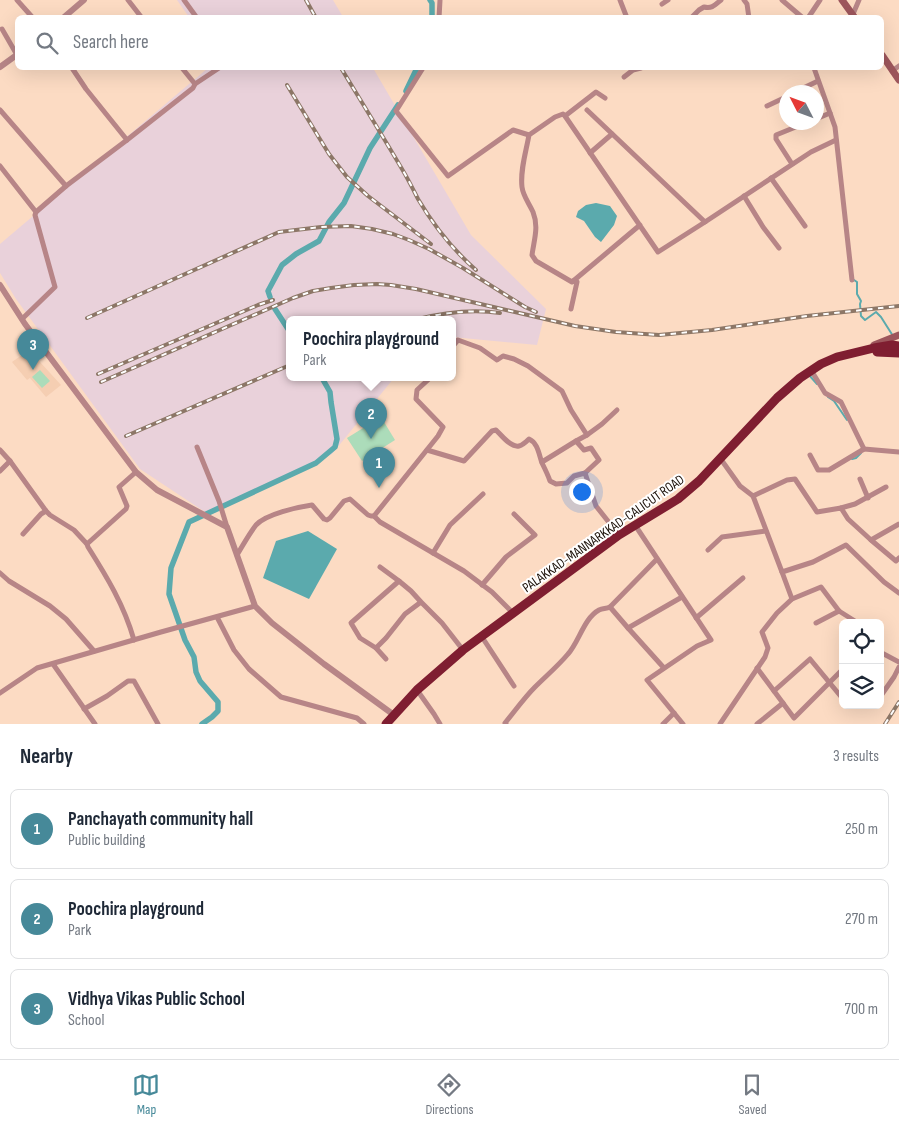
<!DOCTYPE html>
<html lang="en">
<head>
<meta charset="utf-8">
<style>
  :root { --surface:#fff; --page:#f6f6f7; --text:#1f2937; --muted:#747a83; --line:#e0e1e3; --accent:#468999 }
  body { margin:0; font-family:"Sofia Sans Condensed",sans-serif; background:var(--page); color:var(--text) }
  .controls { position:absolute; right:15px; bottom:15px; display:grid; overflow:hidden; border-radius:8px; box-shadow:0 5px 20px #0002 }
  .controls button { width:45px; height:45px; display:grid; place-items:center; padding:0; border:0; border-bottom:1px solid var(--line); background:var(--surface); color:var(--text); font:25px sans-serif }
  .compass { position:absolute; left:779px; top:85px; width:45px; height:45px; border-radius:50%; background:var(--surface); box-shadow:0 5px 20px #0002; rotate:312deg }
  .you { position:absolute; left:581px; top:491px; width:18px; height:18px; margin:-12px; border:4px solid #fff; border-radius:50%; background:#1a73e8; box-shadow:0 0 0 8px #1a73e833 }
  .badge { display:grid; place-items:center; width:32px; height:32px; border-radius:50%; background:var(--accent); color:#fff; font-size:16px; font-weight:700 }
  .pin { position:absolute; translate:-50% -41px; filter:drop-shadow(0 1px 2px #0008) }
  .pin::after { content:''; position:absolute; top:26px; width:18px; height:15px; background:inherit; clip-path:polygon(0 0,100% 0,50% 100%) }
  .popup { position:absolute; left:286px; top:316px; width:170px; height:65px; box-sizing:border-box; display:grid; place-content:center; border-radius:8px; background:var(--surface); filter:drop-shadow(0 1px 4px #0005); font-size:16px; white-space:nowrap; color:var(--muted) }
  .popup b { font-size:19px; color:var(--text) }
  .popup::after { content:''; position:absolute; left:50%; top:100%; margin-left:-10px; border:10px solid transparent; border-top-color:var(--surface) }
  .list { margin:0; padding:0; list-style:none }
  h2 { display:flex; justify-content:space-between; align-items:center; height:65px; margin:0; padding:0 20px; font-size:21px }
  h2 small { font-size:16px; font-weight:400; color:var(--muted) }
  .list li { display:grid; grid-template-columns:32px 1fr auto; gap:15px; align-items:center; box-sizing:border-box; height:80px; margin:0 10px 10px; padding:0 10px; border:1px solid var(--line); border-radius:8px }
  .list b { display:block; font-size:19px; white-space:nowrap }
  .list p { margin:0; font-size:16px; white-space:nowrap; color:var(--muted) }
  .list em { font-size:16px; font-style:normal; color:var(--muted) }
  .icon { flex:none; width:28px; height:28px; fill:none; stroke:currentColor; stroke-width:2; stroke-linecap:round; stroke-linejoin:round }
  .map { position:relative; flex:none; width:899px; height:724px; overflow:hidden }
  .search { position:absolute; background:var(--surface); box-shadow:0 5px 20px #0002; left:15px; right:15px; top:15px; height:55px; display:flex; align-items:center; gap:12px; box-sizing:border-box; padding:0 18px; border-radius:8px; color:var(--muted); font-size:19px }
  .sheet { height:335px; background:var(--surface) }
  nav { display:flex; justify-content:space-around; align-items:center; box-sizing:border-box; height:70px; border-top:1px solid var(--line); background:var(--surface); font-size:14px; color:var(--muted) }
  nav a { display:grid; justify-items:center; gap:2px }
  nav .on { color:var(--accent) }
  .map>svg:first-child { display:block }
</style>
</head>
<body>
<div class="map">
<svg width="899" height="724" viewBox="0 0 899 724">
  <rect width="100%" height="100%" fill="#fcdbc3"/>
  <g fill="#e9d1da">
    <path d="M177,0H333L343,17H189Z"/>
    <path d="M208,68H373L471,235L546,309L537,345L452,337V320H290V378H394L332,454L208,514L140,469L16,299L0,273V244Z"/>
  </g>
  <path fill="#f5ceb2" d="M29,350L61,385L46,397L30,378L27,380L12,362Z"/>
  <g fill="#acdcba">
    <path d="M40,370L50,381L42,388L32,377Z"/>
    <path d="M381,417L395,440L362,461L347,438Z"/>
  </g>
  <g fill="#5baaad">
    <path d="M596,203L610,206L617,216L614,225L601,242L595,237L584,221L576,217L578,211L586,205Z"/>
    <path d="M308,531L337,549L309,599L263,578L276,541Z"/>
  </g>
  <g fill="none" stroke-linecap="round" stroke-linejoin="round">
    <g stroke="#5baaad" stroke-width="2">
      <path d="M854,280L857,282V294L861,301L860,304L861,316L865,320L876,312L881,317L893,336"/>
      <path d="M809,375L817,384"/>
      <path d="M828,397L834,401L847,420"/>
      <path d="M852,459L856,458L861,453"/>
    </g>
    <g stroke="#5baaad" stroke-width="5.5">
      <path d="M430,0L432,3V18"/>
      <path d="M406,91L417,68"/>
      <path d="M270,297L268,291L282,265L296,254L319,241L329,222L344,203L370,148L398,105"/>
      <path d="M275,309L290,332"/>
      <path d="M202,724L212,717L218,711V702L200,681L196,672L194,657L185,640L169,594L171,568L189,522L316,463L335,447L337,439L331,402L330,392L322,378"/>
    </g>
    <g stroke="#b78587" stroke-width="5">
      <path d="M17,0L33,18"/>
      <path d="M128,0L142,18"/>
      <path d="M184,0L197,18"/>
      <path d="M620,0L627,18"/>
      <path d="M744,0L747,4L749,18"/>
      <path d="M782,0L803,18"/>
      <path d="M662,4L668,0"/>
      <path d="M853,14L859,0"/>
      <path d="M439,18L440,0"/>
      <path d="M691,18L699,10L704,7C712,9 715,5 721,0"/>
      <path d="M808,18L820,0"/>
      <path d="M2,29L17,55"/>
      <path d="M72,68L86,89L127,140"/>
      <path d="M182,68L195,84"/>
      <path d="M423,68L396,111L448,176L513,130L529,135"/>
      <path d="M814,68L835,127L852,280"/>
      <path d="M892,71L899,66"/>
      <path d="M624,77L633,70L641,68"/>
      <path d="M795,92L818,81"/>
      <path d="M767,106L786,97"/>
      <path d="M0,110L66,186"/>
      <path d="M587,110L705,222L811,152L836,140"/>
      <path d="M565,116L596,92L605,98"/>
      <path d="M816,119L830,113"/>
      <path d="M590,153L612,134"/>
      <path d="M792,164L776,139V135L808,122"/>
      <path d="M0,166L36,212"/>
      <path d="M771,178L805,226"/>
      <path d="M744,196L763,227L779,248"/>
      <path d="M640,225L572,282L536,261L532,255C534,240 539,227 533,212C529,203 523,196 522,187C520,170 526,152 529,135L555,117L563,114L565,116L658,252L705,222"/>
      <path d="M571,309L577,282L573,281"/>
      <path d="M22,319L55,287L35,215L36,212L66,186L127,140L193,88L195,84L219,68"/>
      <path d="M452,347L458,340L480,348L497,360L503,356L514,359L528,366L562,391L571,410L587,435L576,441L584,450L591,448L599,460L585,473L596,506L619,535"/>
      <path d="M811,370L825,393L841,402L864,449L899,452"/>
      <path d="M587,435L602,424L617,410"/>
      <path d="M197,447L219,501L227,527"/>
      <path d="M0,450L10,461L0,471"/>
      <path d="M427,450L464,461L492,431L496,430C501,435 511,448 519,446C523,445 526,442 529,439C538,443 539,455 542,463C545,469 548,475 550,481L556,484L567,483L574,476L585,473"/>
      <path d="M810,455L818,470H829L864,449"/>
      <path d="M720,458L740,486L753,496L787,480L795,479L817,512L841,508L848,519L871,540L899,524"/>
      <path d="M10,461L46,511L50,515L74,530L87,544L88,547C107,577 124,605 134,640"/>
      <path d="M542,462L576,441"/>
      <path d="M860,479L868,498"/>
      <path d="M753,496L782,572L813,562L846,545L884,582L899,593"/>
      <path d="M841,508L855,504L886,487"/>
      <path d="M374,516L438,436L443,427L416,399L417,390L430,378"/>
      <path d="M635,525L711,640L697,646L647,680L683,724"/>
      <path d="M23,534L41,514L46,511"/>
      <path d="M871,540L896,561L899,558"/>
      <path d="M87,544L126,509L127,506L119,487L136,472"/>
      <path d="M708,550L722,537L766,531"/>
      <path d="M433,553L450,525L483,494"/>
      <path d="M237,555C243,545 249,534 256,525C266,514 298,507 312,505L324,519L327,520L330,518L344,501L350,499L368,515L371,516H374L380,522L464,571L492,592L513,613"/>
      <path d="M380,567L399,581"/>
      <path d="M0,573L9,581L50,606L66,619L94,651"/>
      <path d="M482,585L506,557L535,535L514,514"/>
      <path d="M792,599L821,587L839,611L858,623"/>
      <path d="M421,602L411,591L399,581L351,623L360,638L376,648L386,638L405,614L421,602L442,623L463,650"/>
      <path d="M610,607L628,628"/>
      <path d="M217,617L234,650L249,669L281,697L357,718L364,724"/>
      <path d="M696,618L743,578"/>
      <path d="M816,623L839,611"/>
      <path d="M482,637L514,686"/>
      <path d="M376,648L386,659"/>
      <path d="M880,652L899,662"/>
      <path d="M53,664L95,724"/>
      <path d="M664,668L628,628L682,597"/>
      <path d="M757,668L794,718L843,669"/>
      <path d="M417,690L434,714L440,724"/>
      <path d="M774,691L810,659L843,699"/>
      <path d="M0,693L37,668L161,632L255,606"/>
      <path d="M880,697L894,677L899,667"/>
      <path d="M84,709L107,696L128,681H134L158,724"/>
      <path d="M506,724L505,723C515,711 524,698 535,687C546,676 558,666 568,654C579,642 584,618 599,610C603,608 606,609 610,607L657,559"/>
      <path d="M663,724L674,713"/>
      <path d="M720,724L765,657L768,648L762,632L777,613L792,599L782,572"/>
      <path d="M757,724L783,703"/>
    </g>
    <g stroke="#b78587" stroke-width="6">
      <path d="M63,18L84,0"/>
      <path d="M0,67L18,54"/>
      <path d="M0,285L25,324L136,472L157,490L227,527L255,606L272,623L324,664L394,715"/>
    </g>
    <g stroke="#9d565c" stroke-width="7">
      <path d="M842,0L855,18"/>
      <path d="M882,55L899,80"/>
      <path d="M874,345L899,335"/>
    </g>
    <g stroke="#7f1e31" stroke-width="9">
      <path d="M877,352L899,353"/>
      <path d="M386,724L417,690L463,650L619,535L678,499L699,481L777,398L800,378L821,364L837,357L874,348L892,345L899,346"/>
    </g>
    <g stroke="#8d7767" stroke-width="4">
      <g id="rail">
        <path d="M306,0L316,18"/>
        <path d="M341,68C361,101 382,135 402,169C408,179 413,189 418,199C434,226 452,249 476,270"/>
        <path d="M287,85L329,154L347,177L368,196L431,244"/>
        <path d="M87,318L279,232L321,227L351,226L372,229L393,234L409,240L429,249L463,268L525,307L536,312"/>
        <path d="M414,320C441,313 472,309 500,313"/>
        <path d="M98,374L258,305L273,300"/>
        <path d="M101,382L293,298L313,291L331,288L354,285L377,284L391,285L416,289L575,326L616,332L659,335L712,330L807,316L899,306"/>
        <path d="M126,436L290,365"/>
        <path d="M885,724L899,702"/>
      </g>
    </g>
    <use href="#rail" stroke="#fff" stroke-width="2" stroke-dasharray="5.5" stroke-linecap="butt"/>
  </g>
  <g text-anchor="middle" stroke-width="4" stroke-linejoin="round" paint-order="stroke">
    <g font-size="14" fill="#1a0f07" stroke="#fff">
      <text transform="translate(603 533) rotate(-35)" y="5">PALAKKAD-MANNARKKAD-CALICUT ROAD</text>
    </g>
  </g>
</svg>
<div class="controls">
<button><svg class="icon" aria-label="locate" viewBox="0 0 24 24"><circle cx="12" cy="12" r="6"/><path d="M12 2v4M12 18v4M2 12h4M18 12h4"/></svg></button>
<button><svg class="icon" aria-label="layers" viewBox="0 0 24 24"><path d="M12 4l9 5-9 5-9-5zM3 14l9 5 9-5"/></svg></button>
</div>
<svg class="compass" viewBox="-18 -18 36 36"><path d="M0-13l5 13h-10z" fill="#e53935"/><path d="M0 13l5-13h-10z" fill="#747a83"/></svg>
<div class="you"></div>
<div class="pin badge" style="left:379px;top:488px">1</div>
<div class="pin badge" style="left:371px;top:439px">2</div>
<div class="popup"><b>Poochira playground</b>Park</div>
<div class="pin badge" style="left:33px;top:370px">3</div>
<div class="search"><svg class="icon" aria-label="search" viewBox="0 0 24 24"><circle cx="10" cy="10" r="6"/><path d="M15 15l6 6"/></svg>Search here</div>
</div>
<section class="sheet">
<h2>Nearby<small>3 results</small></h2>
<ul class="list">
<li><span class="badge">1</span><div><b>Panchayath community hall</b><p>Public building</p></div><em>250 m</em></li>
<li><span class="badge">2</span><div><b>Poochira playground</b><p>Park</p></div><em>270 m</em></li>
<li><span class="badge">3</span><div><b>Vidhya Vikas Public School</b><p>School</p></div><em>700 m</em></li>
</ul>
</section>
<nav>
<a class="on"><svg class="icon" aria-label="map" viewBox="0 0 24 24"><path d="M3 6l6-2 6 2 6-2v14l-6 2-6-2-6 2zM9 4v14M15 6v14"/></svg>Map</a>
<a><svg class="icon" aria-label="directions" viewBox="0 0 24 24"><path d="M12 3l9 9-9 9-9-9zM9 14v-3h6M13 9l2 2-2 2"/></svg>Directions</a>
<a><svg class="icon" aria-label="saved" viewBox="0 0 24 24"><path d="M7 4h10v16l-5-4-5 4z"/></svg>Saved</a>
</nav>
</body>
</html>
